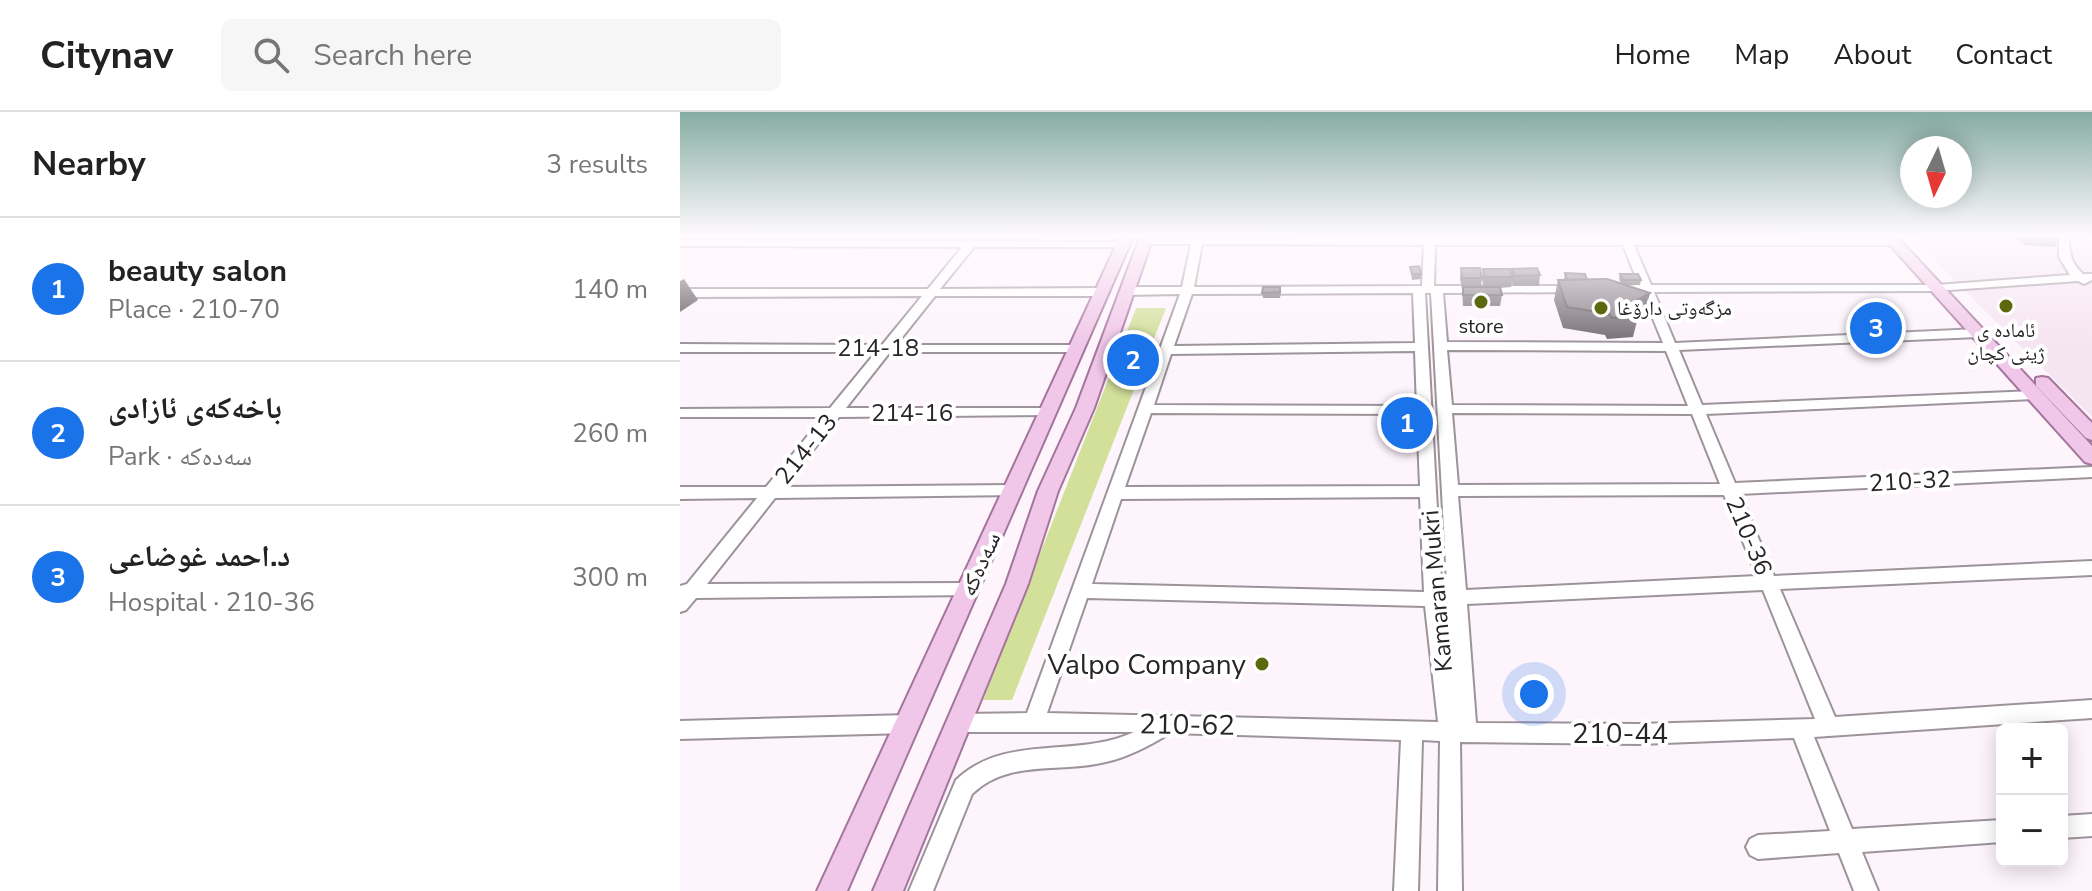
<!DOCTYPE html>
<html lang="en">
<head>
<meta charset="utf-8">
<style>
  :root { --surface:#fff; --page:#f6f6f6; --text:#222; --muted:#767676; --line:#e0e0e0; --accent:#1a73e8 }
  body { margin:0; font-family:"Nunito Sans","Noto Naskh Arabic",sans-serif; background:var(--page); color:var(--text) }
  .controls { position:absolute; right:24px; bottom:24px; display:grid; overflow:hidden; border-radius:12px; box-shadow:0 4px 20px #0003 }
  .controls button { width:72px; height:72px; display:grid; place-items:center; padding:0; border:0; border-bottom:2px solid var(--line); background:var(--surface); color:var(--text); font:40px sans-serif }
  .compass { position:absolute; left:1220px; top:24px; width:72px; height:72px; border-radius:50%; background:var(--surface); box-shadow:0 4px 20px #0003; rotate:185deg }
  .you { position:absolute; left:854px; top:582px; width:28px; height:28px; margin:-20px; border:6px solid #fff; border-radius:50%; background:#1a73e8; box-shadow:0 0 0 12px #1a73e833 }
  .badge { display:grid; place-items:center; width:52px; height:52px; border-radius:50%; background:var(--accent); color:#fff; font-size:26px; font-weight:700 }
  .pin { position:absolute; translate:-50% -50%; border:4px solid #fff; box-shadow:0 2px 8px #0006 }
  .list { margin:0; padding:0; list-style:none }
  h2 { display:flex; justify-content:space-between; align-items:center; height:104px; margin:0; padding:0 32px; font-size:34px }
  h2 small { font-size:26px; font-weight:400; color:var(--muted) }
  .list li { display:grid; grid-template-columns:52px 1fr auto; gap:24px; align-items:center; box-sizing:border-box; height:144px; padding:0 32px; border-top:2px solid var(--line) }
  .list b { display:block; font-size:30px; white-space:nowrap }
  .list p { margin:0; font-size:26px; white-space:nowrap; color:var(--muted) }
  .list em { font-size:26px; font-style:normal; color:var(--muted) }
  .icon { flex:none; width:44px; height:44px; fill:none; stroke:currentColor; stroke-width:2; stroke-linecap:round; stroke-linejoin:round }
  .map { position:relative; flex:none; width:1412px; height:779px; overflow:hidden }
  header { display:flex; align-items:center; gap:48px; box-sizing:border-box; height:112px; padding:0 40px; background:var(--surface); border-bottom:2px solid var(--line) }
  header strong { font-size:38px }
  nav { display:flex; gap:44px; margin-inline-start:auto; font-size:28px }
  .search { width:560px; height:72px; background:var(--page); display:flex; align-items:center; gap:20px; box-sizing:border-box; padding:0 28px; border-radius:12px; color:var(--muted); font-size:30px }
  main { display:flex }
  aside { flex:1; background:var(--surface) }
  .map>svg:first-child { display:block }
</style>
</head>
<body>
<header>
<strong>Citynav</strong>
<div class="search"><svg class="icon" aria-label="search" viewBox="0 0 24 24"><circle cx="10" cy="10" r="6"/><path d="M15 15l6 6"/></svg>Search here</div>
<nav><a>Home</a><a>Map</a><a>About</a><a>Contact</a></nav>
</header>
<main>
<aside>
<h2>Nearby<small>3 results</small></h2>
<ul class="list">
<li><span class="badge">1</span><div><b>beauty salon</b><p>Place · 210-70</p></div><em>140 m</em></li>
<li><span class="badge">2</span><div><b>باخه‌كه‌ی ئازادی</b><p>Park · سەدەکە</p></div><em>260 m</em></li>
<li><span class="badge">3</span><div><b>د.احمد غوضاعی</b><p>Hospital · 210-36</p></div><em>300 m</em></li>
</ul>
</aside>
<div class="map">
<svg width="1412" height="779" viewBox="0 0 1412 779">
  <rect width="100%" height="100%" fill="#fef4fc"/>
  <path fill="#f5e4f2" d="M1233,125H1412V305L1281,175Z"/>
  <path fill="#d2e099" d="M456,196H486L332,588H303Z"/>
  <g fill="none" stroke-linecap="round" stroke-linejoin="round">
    <g stroke="#9d939b" stroke-width="4">
      <g id="minor">
        <path d="M950,125L1213,127L1218,130L1213,133H954L971,173H1256L1390,163L1379,145V125H1389C1389,141 1391,151 1403,162H1412V168L1404,172L1398,169L1256,179L974,180L995,231L1298,217L1304,221L1298,225L999,238L1022,293L1356,279L1363,283L1356,287L1026,302L1055,371L1412,355V365L1060,382L1094,464L1412,449V463L1100,477L1155,605L1412,588V606L1134,625L1172,717L1322,708V730L1182,740L1198,779H1174L1159,741L1078,747L1070,743L1066,735L1070,727L1078,723L1150,719L1114,626L959,632L780,630L782,779H758L760,629L742,628L738,779H714L721,628L490,621C468,635 442,648 416,652C372,660 326,649 292,682L253,779H229L276,668C325,621 396,647 454,620H281L274,618L271,611L274,604L281,602L347,601L500,182L446,183L440,179L446,175H502L511,132H466L461,129L462,127ZM522,132L744,133L742,174L514,175ZM755,133H943L959,173L942,174L936,177L942,180H962L983,231L767,230L763,181L895,180L901,177L895,174H754ZM733,181L735,231L494,234L512,182ZM745,181H751L772,562L762,487ZM767,238L986,239L1008,294L772,293ZM735,239L737,297L731,294L474,293L491,242ZM737,299L740,374L445,375L471,301L731,302ZM772,301L1012,302L1040,372L778,373ZM1044,383L1077,464L786,478L778,384ZM740,385L744,480L412,472L441,387ZM1083,478L1135,607L959,612L796,611L787,492ZM407,486L745,494L758,610L367,601Z"/>
        <path d="M0,128L448,130V134L444,135H294L260,177L422,176L428,180L422,184H255L216,233H396L402,237L401,240H210L166,296H368L375,300L373,303L159,305L104,375L332,373L340,379L338,383L95,386L27,472L288,471L294,473L297,478L294,483L16,486L6,498L0,500V474L7,472L77,386L0,387V375H86L143,305H0V297L150,296L196,240H0V232L202,233L242,184L0,185V177H248L282,135L0,134Z"/>
        <path d="M229,603L236,605L239,612L236,619L229,621L0,627V609Z"/>
        <path d="M1412,702V724L1382,726V704Z"/>
      </g>
    </g>
    <g stroke="#a4759b" stroke-width="4">
      <g id="major">
        <path d="M440,125H453L167,779H137Z"/>
        <path d="M460,125H473L414,296L378,379L348,472L223,779H193L326,472L358,379L396,296Z"/>
        <path d="M1203,125H1217L1412,334V352L1405,350Z"/>
        <path d="M1362,265L1368,266L1412,311V328L1406,326L1356,274V266Z"/>
      </g>
    </g>
    <use href="#minor" fill="#fff" fill-rule="evenodd"/>
    <use href="#major" fill="#f0c7e8" fill-rule="evenodd"/>
  </g>
  <g fill="#726b71">
    <path d="M1334,125H1382L1375,135L1345,133Z"/>
    <path d="M730,155L741,162V167L732,168Z"/>
    <path d="M781,156L802,166L801,175H804L802,168L803,157L831,162L832,157L860,163L859,174H833L832,170L831,175L820,176L822,183L820,194H783L782,177L780,167Z"/>
    <path d="M885,161L907,168L941,172L939,167L940,162L961,168L960,173H945L970,181L964,201L958,205L953,225L927,227L925,223L883,216L874,188L878,168H884Z"/>
    <path d="M601,180L600,186H583L582,181Z"/>
    <path d="M711,290L743,310V321H711Z"/>
  </g>
  <g fill="#5d575c">
    <path d="M4,167L18,188L0,200V169Z"/>
    <path d="M970,181L964,201L958,205L959,203L950,192Z"/>
  </g>
  <g fill="#857c83" stroke="#5d575c" stroke-width="2">
    <path d="M739,154L741,162H732L730,155Z"/>
    <path d="M781,156H800L802,166H782Z"/>
    <path d="M857,156L860,163L835,164L832,157Z"/>
    <path d="M803,157H830L832,165H805Z"/>
    <path d="M885,161L905,162L907,168H887Z"/>
    <path d="M940,162H958L961,168H943Z"/>
    <path d="M927,167L970,181L950,192L958,197L959,203L932,206L929,202L887,195L878,168Z"/>
    <path d="M583,175H600V180L582,181Z"/>
    <path d="M783,175H820L822,183H783Z"/>
    <rect x="711" y="290" width="32" height="20"/>
  </g>
  <linearGradient id="sky" x2="0" y2="1"><stop stop-color="#86ada3"/><stop offset="0.53" stop-color="#fffafe"/><stop offset="1" stop-color="#fffafe" stop-opacity="0"/></linearGradient>
  <rect width="1412" height="234" fill="url(#sky)"/>
  <g fill="#5c680d" stroke="#fff" stroke-width="3">
    <circle cx="801" cy="190" r="8"/>
    <circle cx="1326" cy="194" r="8"/>
    <circle cx="921" cy="196" r="8"/>
    <circle cx="582" cy="552" r="8"/>
  </g>
  <g text-anchor="middle" stroke-width="8" stroke-linejoin="round" paint-order="stroke">
    <g font-size="20" fill="#282427" stroke="#fff">
      <text x="937" y="203" text-anchor="start">مزگەوتی دارۆغا</text>
      <text x="801" y="221">store</text>
      <text x="1326" y="225">ئاماده ى<tspan x="1326" dy="23">ژينى كچان</tspan></text>
    </g>
    <g font-size="24" fill="#282427" stroke="#fff">
      <text x="198" y="244">214-18</text>
      <text x="232" y="309">214-16</text>
      <text transform="translate(126 337) rotate(-51)" y="8">214-13</text>
      <text transform="translate(1230 369) rotate(-3)" y="8">210-32</text>
      <text transform="translate(1069 424) rotate(67)" y="8">210-36</text>
      <text transform="translate(300 452) rotate(-66)" y="8">سەدەکە</text>
      <text transform="translate(757 479) rotate(-95)" y="8">Kamaran Mukri</text>
    </g>
    <g font-size="28" fill="#282427" stroke="#fff" text-anchor="end">
      <text x="566" y="562">Valpo Company</text>
    </g>
    <g font-size="28" fill="#282427" stroke="#fff">
      <text transform="translate(507 612) rotate(1)" y="10">210-62</text>
      <text x="940" y="631">210-44</text>
    </g>
  </g>
</svg>
<div class="controls">
<button>+</button>
<button>−</button>
</div>
<svg class="compass" viewBox="-18 -18 36 36"><path d="M0-13l5 13h-10z" fill="#e53935"/><path d="M0 13l5-13h-10z" fill="#767676"/></svg>
<div class="you"></div>
<div class="pin badge" style="left:727px;top:311px">1</div>
<div class="pin badge" style="left:453px;top:248px">2</div>
<div class="pin badge" style="left:1196px;top:216px">3</div>
</div>
</main>
</body>
</html>
